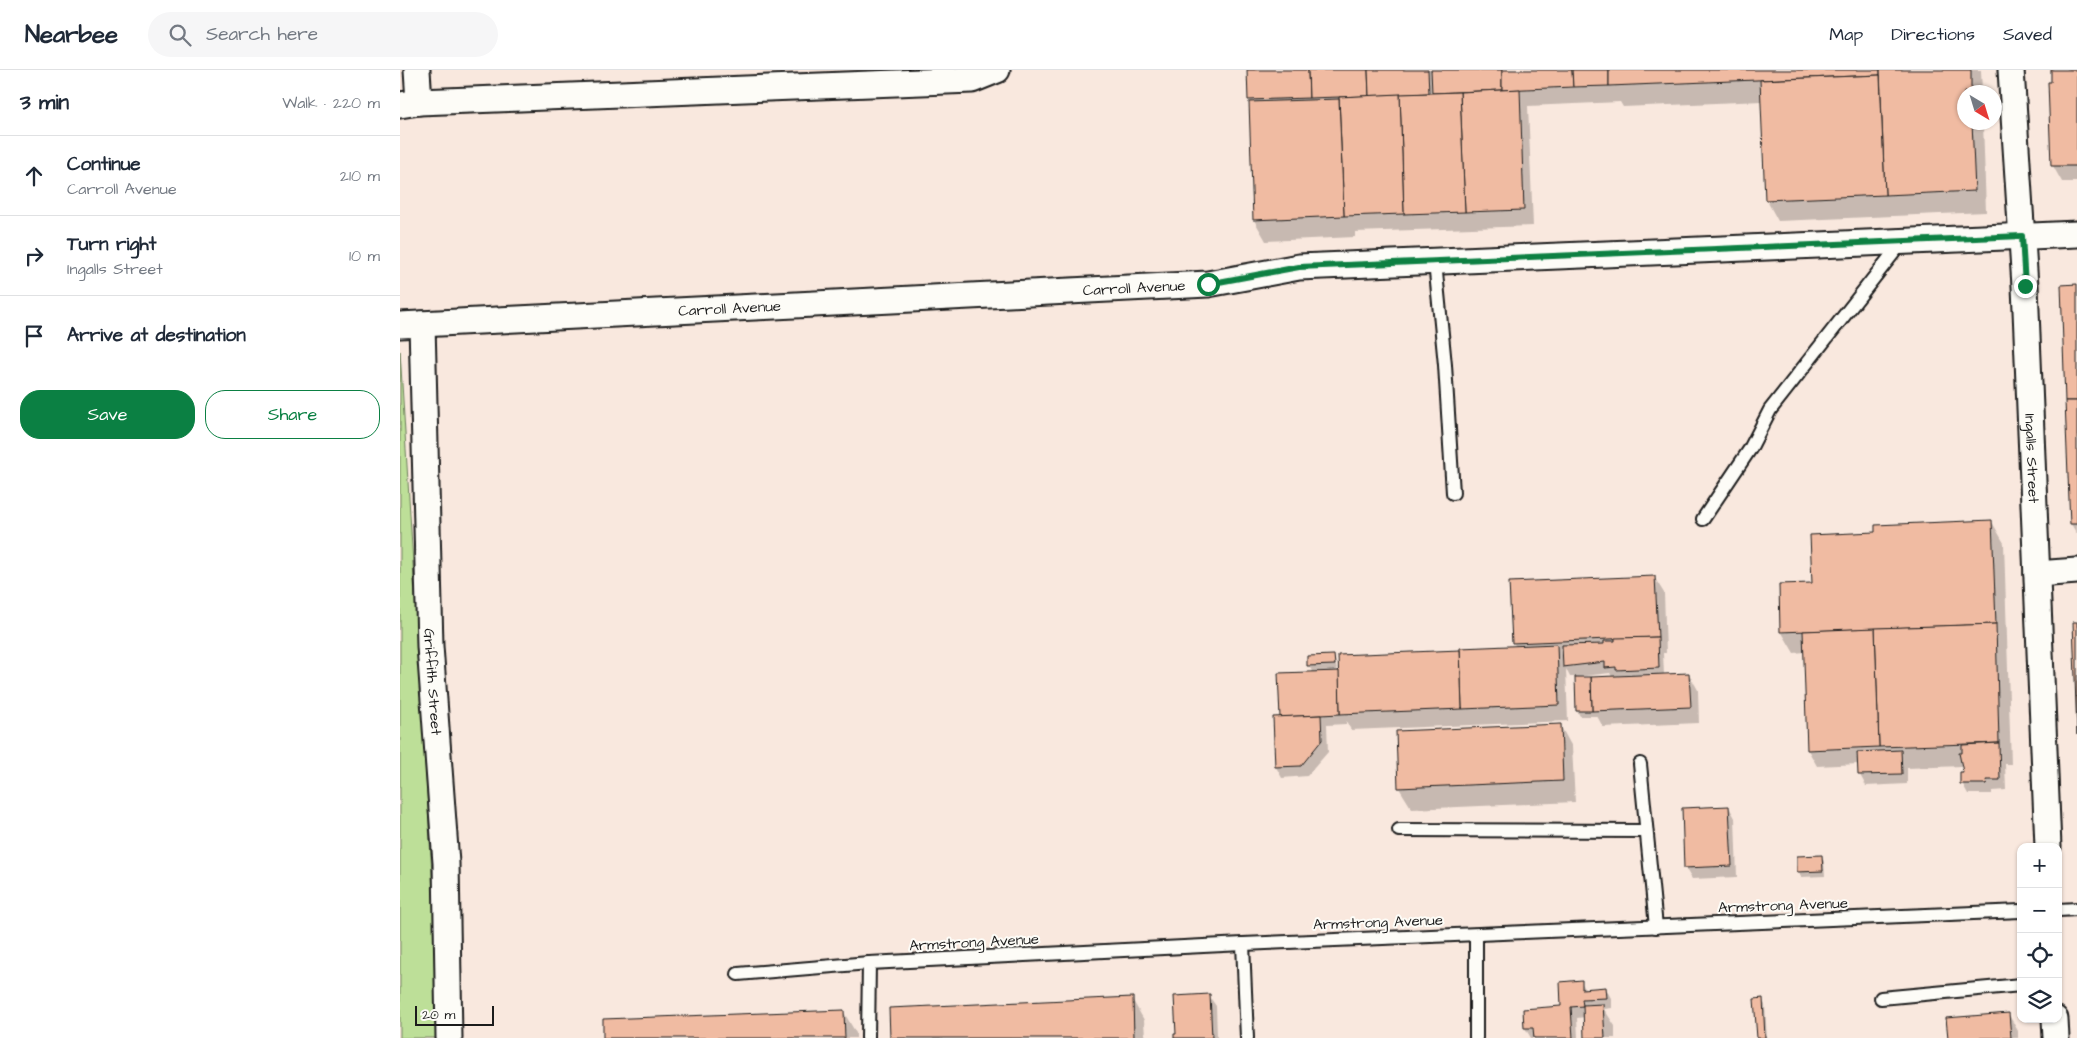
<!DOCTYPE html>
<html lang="en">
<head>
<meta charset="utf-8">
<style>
  :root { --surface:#fff; --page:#f6f6f7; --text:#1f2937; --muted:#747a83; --line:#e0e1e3; --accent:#0b8043 }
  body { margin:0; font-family:"Architects Daughter",sans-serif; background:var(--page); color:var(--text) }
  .controls { position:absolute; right:15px; bottom:15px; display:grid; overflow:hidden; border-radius:10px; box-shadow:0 1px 4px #0004 }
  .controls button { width:45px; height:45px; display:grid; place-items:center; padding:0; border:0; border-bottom:1px solid var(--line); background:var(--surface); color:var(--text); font:25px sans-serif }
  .compass { position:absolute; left:1557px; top:15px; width:45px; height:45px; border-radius:50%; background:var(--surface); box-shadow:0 1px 4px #0004; rotate:142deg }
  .scale { position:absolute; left:15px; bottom:12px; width:79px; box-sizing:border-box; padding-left:5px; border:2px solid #1c1c1c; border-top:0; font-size:14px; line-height:18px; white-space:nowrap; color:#1c1c1c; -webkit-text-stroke:4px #fdfcf7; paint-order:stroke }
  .stop { position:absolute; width:15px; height:15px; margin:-11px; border:4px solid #0b8043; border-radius:50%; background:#fff }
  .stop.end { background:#0b8043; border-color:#fff; box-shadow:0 1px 5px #0008 }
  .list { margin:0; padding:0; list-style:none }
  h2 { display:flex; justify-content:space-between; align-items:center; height:65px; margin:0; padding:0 20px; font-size:21px }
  h2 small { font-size:16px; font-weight:400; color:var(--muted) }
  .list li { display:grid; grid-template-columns:32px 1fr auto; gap:15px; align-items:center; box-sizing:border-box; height:80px; padding:0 20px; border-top:1px solid var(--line) }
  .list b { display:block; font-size:19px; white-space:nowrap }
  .list p { margin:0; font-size:16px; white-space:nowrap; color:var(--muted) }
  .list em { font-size:16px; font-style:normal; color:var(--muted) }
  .actions { display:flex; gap:10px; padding:15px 20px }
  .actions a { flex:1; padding:11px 0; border:1px solid var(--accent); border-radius:20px; text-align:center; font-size:18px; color:var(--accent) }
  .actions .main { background:var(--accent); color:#fff }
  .icon { flex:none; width:28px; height:28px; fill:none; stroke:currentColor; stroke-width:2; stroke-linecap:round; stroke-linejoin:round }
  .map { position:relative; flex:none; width:1677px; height:968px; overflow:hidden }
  header { display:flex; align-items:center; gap:30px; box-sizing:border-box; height:70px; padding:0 25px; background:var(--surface); border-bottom:1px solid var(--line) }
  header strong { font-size:24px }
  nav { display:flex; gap:28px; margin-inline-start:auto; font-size:18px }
  .search { width:350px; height:45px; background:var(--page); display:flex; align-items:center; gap:12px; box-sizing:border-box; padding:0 18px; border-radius:28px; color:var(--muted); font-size:19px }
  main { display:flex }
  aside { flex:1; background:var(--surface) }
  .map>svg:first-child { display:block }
</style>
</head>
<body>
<header>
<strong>Nearbee</strong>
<div class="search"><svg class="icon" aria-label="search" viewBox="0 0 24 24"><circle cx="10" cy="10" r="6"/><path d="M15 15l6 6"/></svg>Search here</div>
<nav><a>Map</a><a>Directions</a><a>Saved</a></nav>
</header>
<main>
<aside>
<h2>3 min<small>Walk · 220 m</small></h2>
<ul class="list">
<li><svg class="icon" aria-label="ahead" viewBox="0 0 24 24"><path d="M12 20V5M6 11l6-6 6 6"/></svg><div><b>Continue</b><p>Carroll Avenue</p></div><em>210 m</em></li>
<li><svg class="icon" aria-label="right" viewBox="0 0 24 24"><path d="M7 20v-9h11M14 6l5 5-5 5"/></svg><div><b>Turn right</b><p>Ingalls Street</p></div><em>10 m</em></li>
<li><svg class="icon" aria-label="arrive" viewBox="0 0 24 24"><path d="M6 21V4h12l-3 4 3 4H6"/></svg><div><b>Arrive at destination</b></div></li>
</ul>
<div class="actions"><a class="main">Save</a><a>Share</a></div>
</aside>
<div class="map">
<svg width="1677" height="968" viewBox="0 0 1677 968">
  <rect width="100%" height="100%" fill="#f9e8de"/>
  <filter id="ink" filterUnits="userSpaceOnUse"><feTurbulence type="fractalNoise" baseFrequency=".02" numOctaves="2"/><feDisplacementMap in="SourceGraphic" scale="10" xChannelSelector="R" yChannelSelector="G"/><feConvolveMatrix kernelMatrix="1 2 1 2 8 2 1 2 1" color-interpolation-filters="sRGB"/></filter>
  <g filter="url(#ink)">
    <path fill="#bddf98" stroke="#6c7e5a" d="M0,281L42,968H0Z"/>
    <g fill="#0003" fill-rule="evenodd">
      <path d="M849,0H1581L1582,22H1564V52H1583L1586,142L1378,151L1366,129L1362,31L1223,37L1220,32L1128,36L1133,156L955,162V167L866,171L854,150L852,33L850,30Z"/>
      <path d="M1652,0H1677V112H1662L1653,96Z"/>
      <path d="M1677,215V464L1671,454L1663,216Z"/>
      <path d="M1592,452L1604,473L1611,694H1605L1606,720L1592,721V724H1568L1562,713L1564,703L1563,696L1507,698V714L1466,716L1460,705L1459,694L1417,696L1408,680L1405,582L1394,583L1381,561L1413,514L1477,464Z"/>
      <path d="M1254,507L1264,523L1266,583H1263L1264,605L1289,604L1298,620L1299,653L1203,657L1197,646H1180L1177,641L1176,607H1170L1166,599L1168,651L951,660L946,651V654L927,655L928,682L907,706L882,708L876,697L881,648L913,603L909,596L934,586L937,600H940L939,586L1116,577L1113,572ZM1210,603L1212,607L1176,609V607Z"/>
      <path d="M1160,655L1172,677L1175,732L1012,739L999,718L997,662Z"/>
      <path d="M1329,737L1335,748L1337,807L1292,809L1285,798Z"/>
      <path d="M1422,787L1424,792L1425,806L1401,807L1399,802Z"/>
      <path d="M1181,912L1186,920L1206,919L1212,930V938L1204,939L1215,956V968H1186L1185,947L1177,948L1178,968H1131L1125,958L1162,937Z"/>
      <path d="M809,926L816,936L817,968H776Z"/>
      <path d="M732,929L744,950L745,968H491Z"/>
      <path d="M1362,930L1365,935L1367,968H1358Z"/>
      <path d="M443,941L456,963V968H204Z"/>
      <path d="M1609,945L1618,961V968H1549Z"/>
    </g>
    <g fill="#f0bba2" stroke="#1c1c1c">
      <path d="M847,0H908L909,28L848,30Z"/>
      <path d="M908,0H968L969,26L909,28Z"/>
      <path d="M968,0H1028L1029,23L969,26Z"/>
      <path d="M1031,0H1102V20L1032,23Z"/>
      <path d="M1102,0H1172L1173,17L1102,20Z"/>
      <path d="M1172,0H1209V16L1173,17Z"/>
      <path d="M1209,0H1480V5L1209,16Z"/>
      <path d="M1480,0H1571V22H1564V52H1572L1575,121L1485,125Z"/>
      <path d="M1651,0H1677V96H1651L1648,12H1651Z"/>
      <path d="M1480,5L1485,125L1365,130L1360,10Z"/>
      <path d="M1120,19L1124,140L1065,142L1060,22Z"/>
      <path d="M1060,22L1065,142L1004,144L1000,24Z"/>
      <path d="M1000,24L1004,144L944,146L939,27Z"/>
      <path d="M939,29L944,146L853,150L849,32Z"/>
      <path d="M1677,214V331H1665L1661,215Z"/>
      <path d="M1665,331H1677V454H1670Z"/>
      <path d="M1592,450L1596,554L1380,562L1379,514L1412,513L1410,465L1475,462V455Z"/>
      <path d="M1255,506L1258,567L1112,573L1109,512Z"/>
      <path d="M1673,552H1677V665Z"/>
      <path d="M1596,554L1599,673L1479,677L1475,558Z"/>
      <path d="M1475,558L1479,677L1407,680L1403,561Z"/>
      <path d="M1258,567L1259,598L1216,600V597L1205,598V592L1163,597L1162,575L1204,574V571H1215V568Z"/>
      <path d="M1157,574L1159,635L1062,639L1060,578Z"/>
      <path d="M1060,580L1062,639L940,644L938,585Z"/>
      <path d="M934,585L935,595L907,596V586Z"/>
      <path d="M939,601L940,644L880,647L878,603Z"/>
      <path d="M1289,603L1291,637L1192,641L1191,607Z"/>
      <path d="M1175,607H1191L1192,641H1176Z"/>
      <path d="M921,645L922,670L901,696L875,697L873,647Z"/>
      <path d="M1161,654L1163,711L998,718L996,661Z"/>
      <path d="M1599,673L1600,710H1586L1587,714H1560V702H1563L1559,683H1562V675Z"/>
      <path d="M1501,680L1502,704L1458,705L1457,682Z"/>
      <path d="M1329,736L1332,796L1284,798L1282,738Z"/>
      <path d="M1422,785L1423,801L1397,802V786Z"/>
      <path d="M1182,910V919L1206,917L1207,928L1182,929L1183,936L1171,937L1173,968H1134L1133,958H1124L1123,939L1161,936L1160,912Z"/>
      <path d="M810,924L812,968H774V964H776L774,926Z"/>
      <path d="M733,927L734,968H490L489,938Z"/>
      <path d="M1363,928L1365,968H1357L1354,929Z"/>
      <path d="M1203,934L1205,968H1184L1183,935Z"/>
      <path d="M444,940L445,968H203V949Z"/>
      <path d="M1609,943L1611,968H1548L1546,948Z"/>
    </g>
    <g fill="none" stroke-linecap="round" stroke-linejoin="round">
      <g stroke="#1c1c1c" stroke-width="16">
        <g id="service">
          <path d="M1035,192L1045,295L1053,423"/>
          <path d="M1303,449L1350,379L1370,340L1502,172"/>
          <path d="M1240,694L1256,857"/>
          <path d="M999,760L1246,761"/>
          <path d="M1658,840L1677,839"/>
          <path d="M843,874L847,968"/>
          <path d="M338,904L469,893L843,874L1621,841"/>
          <path d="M1481,928L1621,915"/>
          <path d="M468,968L469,893"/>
          <path d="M1076,968V865"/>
        </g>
      </g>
      <g stroke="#1c1c1c" stroke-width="29">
        <g id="minor">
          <path d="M17,0L19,32"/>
          <path id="s1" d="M1611,0L1625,216L1648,777"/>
          <path d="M0,35L19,32L572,10L597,0"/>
          <path id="s2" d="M22,254L30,576L46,793L49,968"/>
          <path id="s3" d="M0,255L808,214L899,197L1677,164"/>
          <path d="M1637,504L1677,501"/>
          <path d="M1655,949L1656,968"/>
        </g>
      </g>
      <use href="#service" stroke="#fdfcf7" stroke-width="12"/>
      <use href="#minor" stroke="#fdfcf7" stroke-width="25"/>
    </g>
  </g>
  <g fill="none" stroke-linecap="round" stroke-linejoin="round" filter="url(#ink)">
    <path stroke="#0b8043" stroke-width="6" d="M808,214L899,197L1622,166L1625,216"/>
  </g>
  <g text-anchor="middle" stroke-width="4" stroke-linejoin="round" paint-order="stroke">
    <g font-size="15" fill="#1c1c1c" stroke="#fdfcf7">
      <text dy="5" stroke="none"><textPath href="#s3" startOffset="735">Carroll Avenue</textPath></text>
      <text dy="5" stroke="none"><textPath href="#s3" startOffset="330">Carroll Avenue</textPath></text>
      <text dy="5" stroke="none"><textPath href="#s1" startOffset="389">Ingalls Street</textPath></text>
      <text dy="5" stroke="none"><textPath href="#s2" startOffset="358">Griffith Street</textPath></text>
      <text transform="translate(1383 835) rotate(-2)" y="5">Armstrong Avenue</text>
      <text transform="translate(978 852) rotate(-2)" y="5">Armstrong Avenue</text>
      <text transform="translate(574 872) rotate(-3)" y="5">Armstrong Avenue</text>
    </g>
  </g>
</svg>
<div class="controls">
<button>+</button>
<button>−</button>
<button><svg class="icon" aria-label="locate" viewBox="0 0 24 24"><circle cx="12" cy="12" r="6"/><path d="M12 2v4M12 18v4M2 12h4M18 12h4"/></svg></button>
<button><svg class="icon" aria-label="layers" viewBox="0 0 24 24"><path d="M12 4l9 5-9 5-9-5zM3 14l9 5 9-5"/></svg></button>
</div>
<svg class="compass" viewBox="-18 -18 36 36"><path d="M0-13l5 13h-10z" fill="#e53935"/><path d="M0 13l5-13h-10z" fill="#747a83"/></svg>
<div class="scale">20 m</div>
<div class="stop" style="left:808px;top:214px"></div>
<div class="stop end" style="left:1625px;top:216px"></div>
</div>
</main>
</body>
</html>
